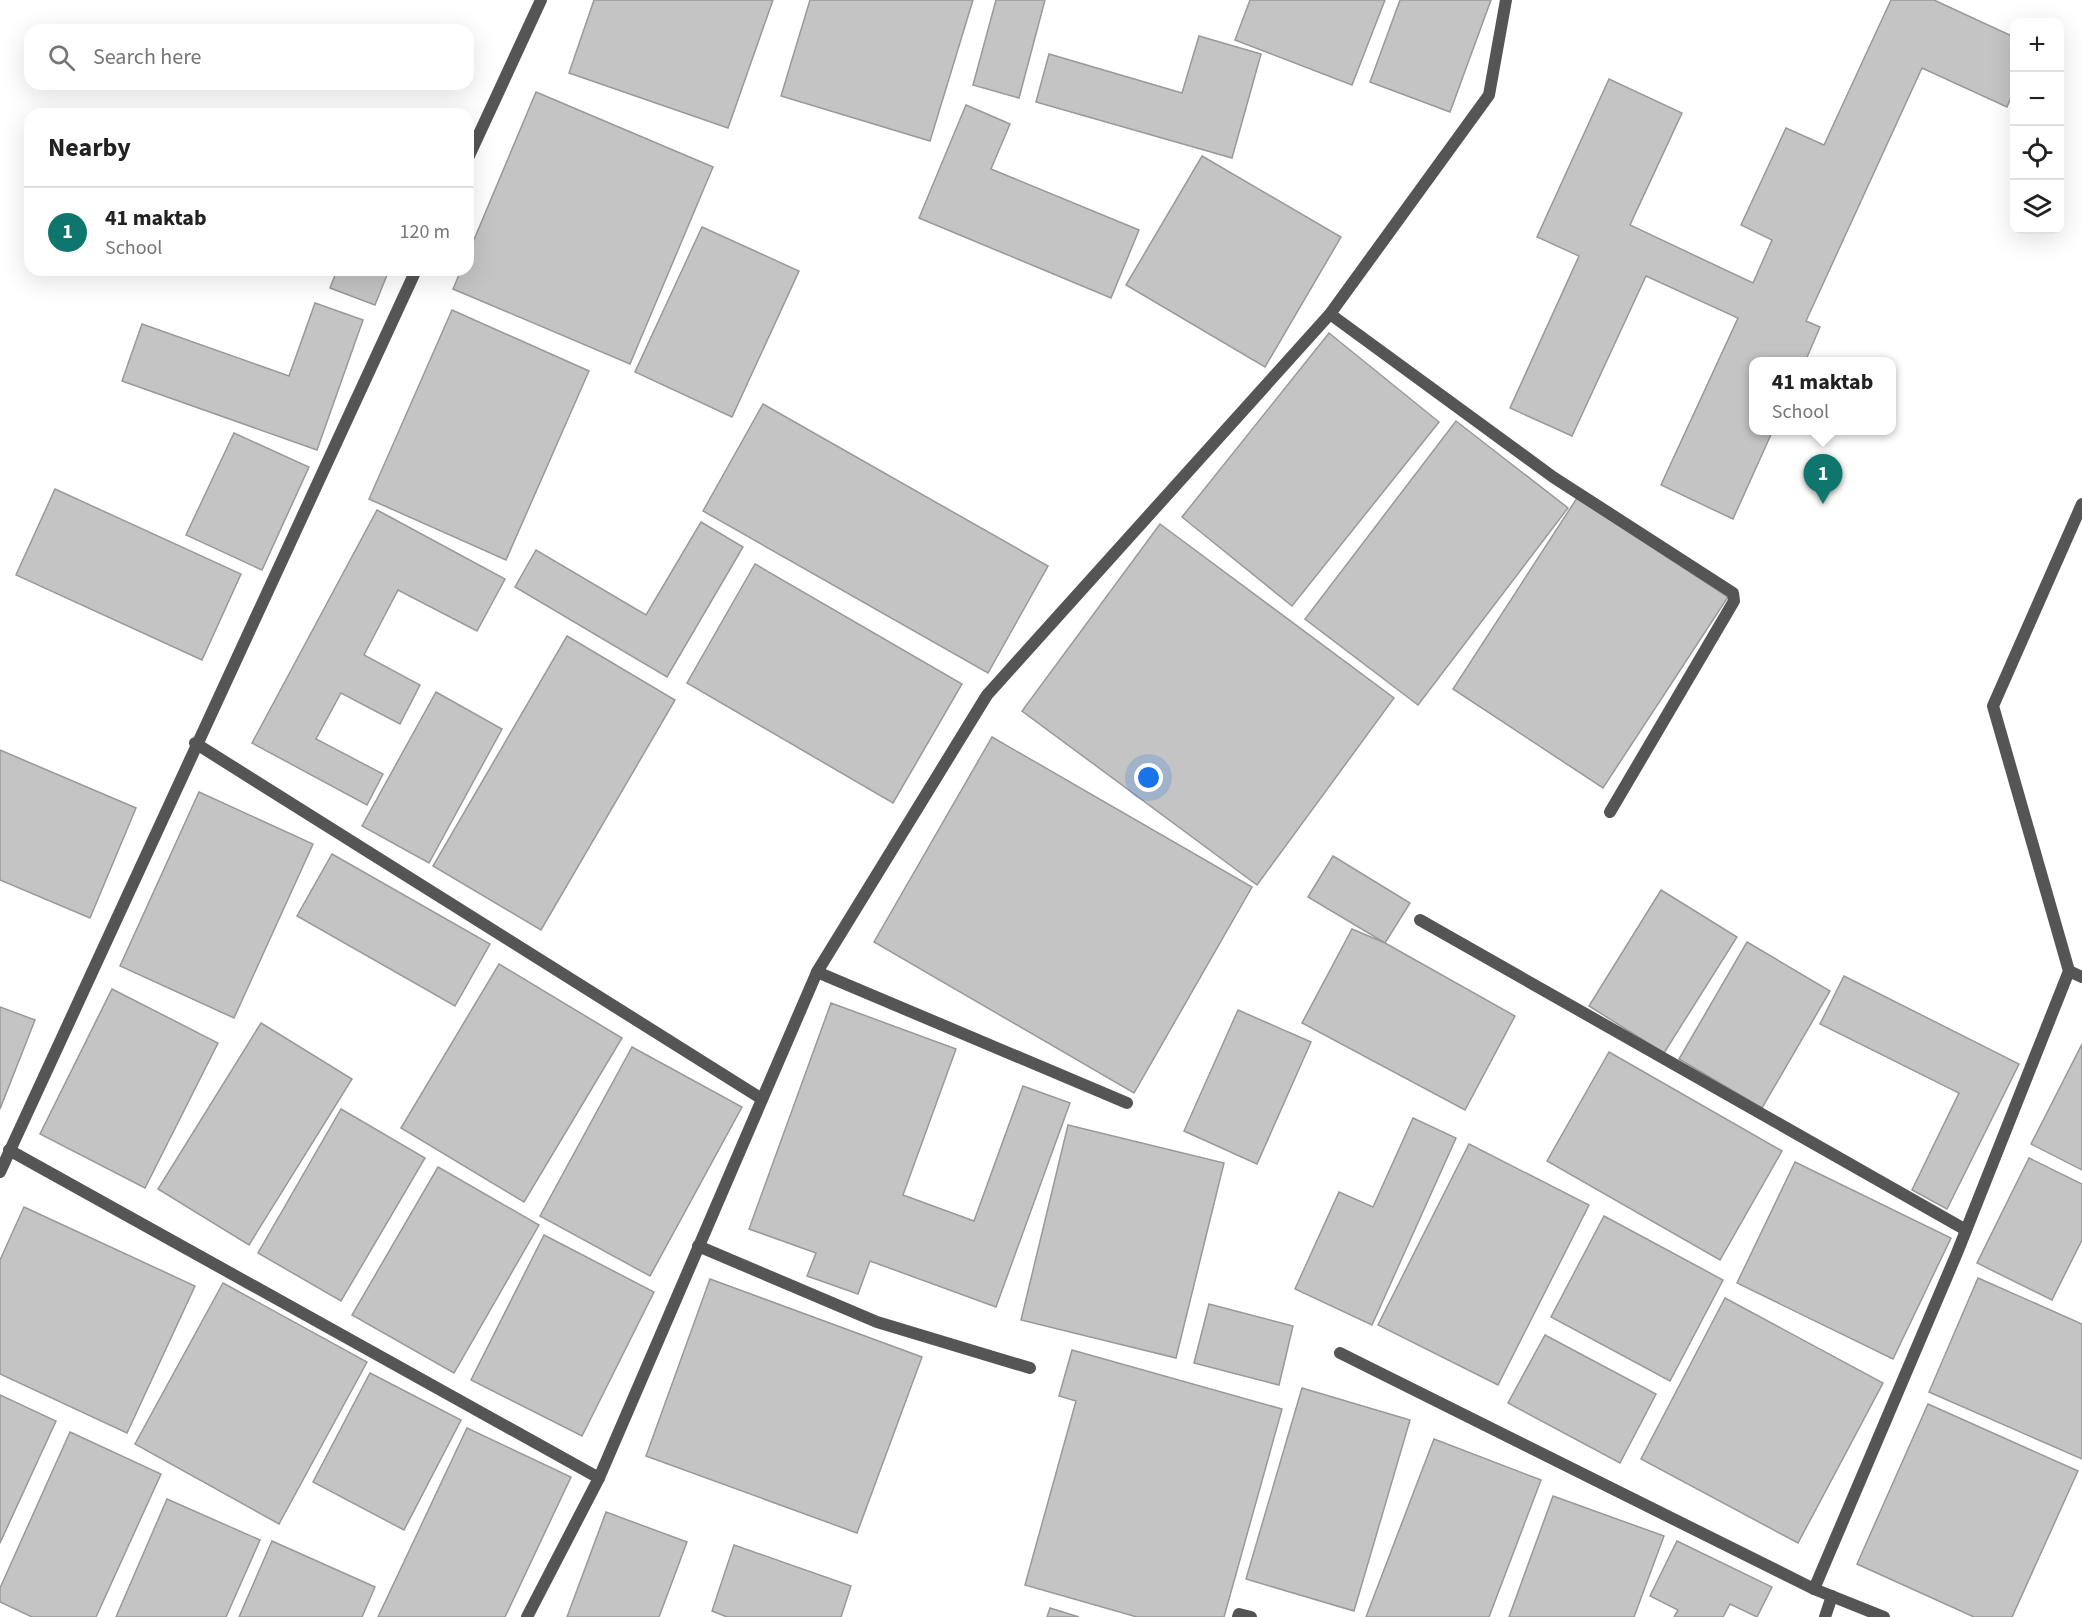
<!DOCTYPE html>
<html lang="en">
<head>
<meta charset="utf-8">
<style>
  :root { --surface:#fff; --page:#f6f6f6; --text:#222; --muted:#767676; --line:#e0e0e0; --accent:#0f766e }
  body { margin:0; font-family:"Source Sans 3",sans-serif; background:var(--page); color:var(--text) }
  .controls { position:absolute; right:18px; top:18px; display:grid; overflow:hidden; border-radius:12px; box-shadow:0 6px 24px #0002 }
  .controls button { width:54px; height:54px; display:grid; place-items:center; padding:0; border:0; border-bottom:2px solid var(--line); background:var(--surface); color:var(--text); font:30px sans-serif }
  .you { position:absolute; left:1149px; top:778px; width:21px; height:21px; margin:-15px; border:4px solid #fff; border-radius:50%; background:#1a73e8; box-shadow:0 0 0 9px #1a73e833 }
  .badge { display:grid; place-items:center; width:39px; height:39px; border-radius:50%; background:var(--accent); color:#fff; font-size:20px; font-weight:700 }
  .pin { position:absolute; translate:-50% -50px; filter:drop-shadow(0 2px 3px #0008) }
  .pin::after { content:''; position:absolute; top:32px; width:21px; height:18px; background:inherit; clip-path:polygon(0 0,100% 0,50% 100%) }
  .popup { position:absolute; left:1749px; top:357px; width:147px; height:78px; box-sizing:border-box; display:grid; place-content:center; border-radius:12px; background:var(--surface); filter:drop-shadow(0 2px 4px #0005); font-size:20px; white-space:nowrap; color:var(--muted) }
  .popup b { font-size:22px; color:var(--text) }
  .popup::after { content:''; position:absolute; left:50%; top:100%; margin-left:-12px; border:12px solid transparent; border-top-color:var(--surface) }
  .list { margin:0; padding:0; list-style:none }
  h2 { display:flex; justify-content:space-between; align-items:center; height:78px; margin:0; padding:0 24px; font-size:26px }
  h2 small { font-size:20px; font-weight:400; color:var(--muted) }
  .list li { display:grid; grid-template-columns:39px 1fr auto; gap:18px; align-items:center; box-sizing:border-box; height:90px; padding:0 24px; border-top:2px solid var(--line) }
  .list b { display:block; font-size:22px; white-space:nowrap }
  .list p { margin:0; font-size:20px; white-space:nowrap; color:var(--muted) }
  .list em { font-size:20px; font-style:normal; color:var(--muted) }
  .icon { flex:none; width:33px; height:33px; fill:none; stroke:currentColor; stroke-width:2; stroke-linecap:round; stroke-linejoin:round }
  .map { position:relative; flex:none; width:2082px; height:1617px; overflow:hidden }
  .search { position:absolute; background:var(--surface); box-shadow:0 6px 24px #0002; left:24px; top:24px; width:450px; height:66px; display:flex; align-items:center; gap:15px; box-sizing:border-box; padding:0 21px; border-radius:18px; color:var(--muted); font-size:22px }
  .panel { position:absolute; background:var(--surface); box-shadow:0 6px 24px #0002; left:24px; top:108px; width:450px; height:168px; border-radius:18px }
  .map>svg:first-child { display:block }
</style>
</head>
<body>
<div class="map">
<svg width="2082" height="1617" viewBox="0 0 2082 1617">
  <rect width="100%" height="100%" fill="#fff"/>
  <g fill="#c4c4c4" stroke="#999" stroke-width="1.5">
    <path d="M594,0H773L728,128L569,73Z"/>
    <path d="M810,0H973L930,141L781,96Z"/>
    <path d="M996,0H1045L1019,98L973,85Z"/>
    <path d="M1250,0H1385L1352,85L1235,40Z"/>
    <path d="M1400,0H1491L1450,112L1370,82Z"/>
    <path d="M1891,0H1934L2014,37V90L2007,107L1922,68L1806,321L1820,327L1805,362H1754V430H1773L1733,519L1661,485L1738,318L1646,276L1572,436L1510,408L1579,256L1537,237L1609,79L1682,113L1630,225L1753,283L1772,240L1741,225L1786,128L1824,145Z"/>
    <path d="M1199,36L1261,54L1232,158L1036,102L1049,54L1182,93Z"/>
    <path d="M536,92L713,167L630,364L453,289L461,270H468V254Z"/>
    <path d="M966,105L1010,124L991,169L1139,230L1111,298L919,218Z"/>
    <path d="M1202,156L1341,237L1265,367L1126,285Z"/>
    <path d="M702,227L799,271L732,417L635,372Z"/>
    <path d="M337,270H389L375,305L330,288Z"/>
    <path d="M315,303L363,320L317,450L122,381L142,324L289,376Z"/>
    <path d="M452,310L589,371L506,560L369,499Z"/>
    <path d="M1329,333L1439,422L1292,606L1182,517Z"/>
    <path d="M763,404L1048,566L988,673L703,511Z"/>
    <path d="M1456,421L1568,508L1418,705L1305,619Z"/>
    <path d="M234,433L309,467L262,570L186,535Z"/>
    <path d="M55,489L241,574L202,660L16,575Z"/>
    <path d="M1577,498L1728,597L1603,788L1453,689Z"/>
    <path d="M377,510L505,579L477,631L398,590L364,655L420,685L400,724L341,693L316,739L383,774L367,805L252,743Z"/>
    <path d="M701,522L743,547L667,677L515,587L536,550L646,615Z"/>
    <path d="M1160,524L1394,698L1257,885L1022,711Z"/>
    <path d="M755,564L962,684L893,803L687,683Z"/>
    <path d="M567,636L675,700L541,930L433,866Z"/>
    <path d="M436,692L502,729L429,863L362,826Z"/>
    <path d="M992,737L1252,887L1134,1093L874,942Z"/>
    <path d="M0,750L136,808L90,918L0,880Z"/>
    <path d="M199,792L313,844L234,1018L120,966Z"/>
    <path d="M332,854L490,944L455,1006L297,916Z"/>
    <path d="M1333,856L1410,903L1385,943L1308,897Z"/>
    <path d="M1661,890L1737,937L1664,1053L1589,1006Z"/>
    <path d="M1352,929L1385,943L1515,1016L1465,1110L1302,1023Z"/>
    <path d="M1747,942L1830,991L1762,1108L1679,1059Z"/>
    <path d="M499,964L622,1038L524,1202L401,1128Z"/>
    <path d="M1844,976L2019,1064L1947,1209L1912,1190L1959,1093L1820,1024Z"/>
    <path d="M112,989L218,1043L145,1188L40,1134Z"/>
    <path d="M831,1003L956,1049L903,1195L974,1221L1023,1086L1070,1103L996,1307L870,1261L858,1294L807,1276L816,1253L749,1229Z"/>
    <path d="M0,1007L35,1020L0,1109Z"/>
    <path d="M1238,1010L1311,1042L1257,1164L1184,1131Z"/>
    <path d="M261,1023L352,1079L249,1245L158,1189Z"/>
    <path d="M2082,1044V1170L2031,1144Z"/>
    <path d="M632,1047L742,1107L650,1276L540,1216Z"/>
    <path d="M1609,1052L1782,1151L1720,1260L1547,1161Z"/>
    <path d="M341,1109L425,1158L341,1301L258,1253Z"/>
    <path d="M1413,1118L1456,1138L1372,1325L1295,1289L1339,1192L1373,1207Z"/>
    <path d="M1068,1125L1224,1163L1176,1358L1021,1320Z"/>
    <path d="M1469,1144L1589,1205L1498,1385L1378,1325Z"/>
    <path d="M2029,1158L2082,1184V1240L2052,1300L1977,1263Z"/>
    <path d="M1795,1162L1951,1238L1893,1359L1737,1283Z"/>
    <path d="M438,1167L539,1225L454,1373L352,1315Z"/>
    <path d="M24,1207L195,1286L127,1433L0,1374V1260Z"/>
    <path d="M1604,1216L1723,1280L1670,1381L1551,1317Z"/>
    <path d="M544,1235L654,1292L582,1436L471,1380Z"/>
    <path d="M1978,1278L2082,1324V1459L1929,1392Z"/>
    <path d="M710,1279L922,1357L857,1533L646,1456Z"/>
    <path d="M223,1283L367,1362L279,1524L135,1444Z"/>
    <path d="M1725,1298L1883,1383L1798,1543L1641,1459Z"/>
    <path d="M1209,1304L1293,1326L1279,1385L1194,1363Z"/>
    <path d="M1545,1335L1656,1394L1620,1463L1508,1403Z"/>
    <path d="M1072,1350L1282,1409L1224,1617H1137L1025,1585L1076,1401L1059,1396Z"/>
    <path d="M370,1373L461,1420L404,1530L313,1482Z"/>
    <path d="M1302,1388L1410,1420L1354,1611L1246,1579Z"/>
    <path d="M0,1395L56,1421L0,1543Z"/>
    <path d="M1928,1404L2078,1471L2012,1617H1974L1857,1564Z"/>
    <path d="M467,1428L571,1477L505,1617H378Z"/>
    <path d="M70,1432L161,1474L96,1617H32L0,1602V1588Z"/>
    <path d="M1434,1439L1541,1480L1489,1617H1366Z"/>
    <path d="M1553,1496L1664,1536L1634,1617H1509Z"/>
    <path d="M167,1499L260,1540L226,1617H116Z"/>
    <path d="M606,1512L687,1542L659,1617H567Z"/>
    <path d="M272,1541L375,1587L362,1617H239Z"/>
    <path d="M1677,1541L1772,1587L1757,1617L1730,1604L1723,1617H1674L1678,1610L1650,1596Z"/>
    <path d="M734,1545L851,1586L841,1617H727L712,1611Z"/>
    <path d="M1050,1608L1079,1617H1047Z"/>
  </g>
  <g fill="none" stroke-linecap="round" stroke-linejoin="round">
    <g stroke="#555" stroke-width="12">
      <path d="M1330,314L1553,477L1733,593L1734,601L1610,812"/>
      <path d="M2069,971L1993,706L2082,504"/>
      <path d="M817,972L1127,1103"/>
    </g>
    <g stroke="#555" stroke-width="12">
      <path d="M468,158L541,0"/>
      <path d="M195,743L762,1099"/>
      <path d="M1420,920L1966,1230"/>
      <path d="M9,1150L599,1478"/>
      <path d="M0,1172L416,270"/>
      <path d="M698,1246L877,1322L1030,1368"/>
      <path d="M1340,1353L1814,1589L1884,1617"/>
      <path d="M1814,1589L1957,1253L2069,971L2082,977"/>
      <path d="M527,1617L599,1478L817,972L987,695L1330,314L1489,95L1506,0"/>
      <path d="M1238,1617L1239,1614L1251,1617"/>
      <path d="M1825,1617L1832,1596"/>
    </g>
  </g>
</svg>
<div class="controls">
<button>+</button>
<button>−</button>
<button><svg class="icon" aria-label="locate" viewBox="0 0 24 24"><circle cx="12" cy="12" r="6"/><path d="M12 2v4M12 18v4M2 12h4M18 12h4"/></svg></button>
<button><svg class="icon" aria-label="layers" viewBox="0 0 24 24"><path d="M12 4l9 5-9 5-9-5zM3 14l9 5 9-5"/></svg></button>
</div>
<div class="you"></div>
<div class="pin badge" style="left:1823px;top:504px">1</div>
<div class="popup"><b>41 maktab</b>School</div>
<div class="search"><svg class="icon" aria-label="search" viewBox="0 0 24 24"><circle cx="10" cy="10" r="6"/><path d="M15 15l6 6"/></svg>Search here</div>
<section class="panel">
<h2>Nearby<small></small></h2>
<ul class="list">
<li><span class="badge">1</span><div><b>41 maktab</b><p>School</p></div><em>120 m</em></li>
</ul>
</section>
</div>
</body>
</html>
